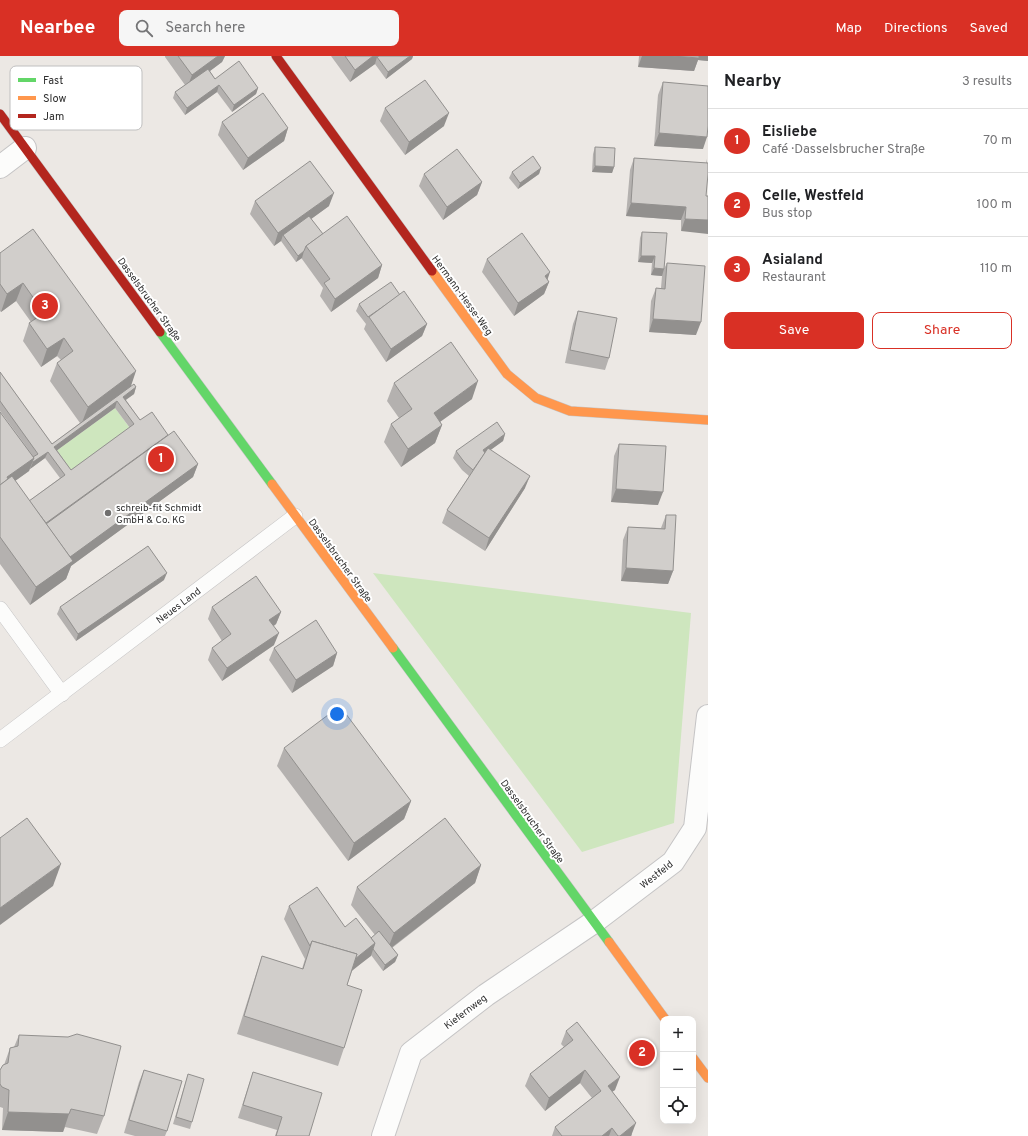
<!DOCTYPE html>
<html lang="en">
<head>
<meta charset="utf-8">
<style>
  :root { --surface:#fff; --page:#f6f6f6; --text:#202124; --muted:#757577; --line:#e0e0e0; --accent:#d93025 }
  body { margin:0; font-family:Overpass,sans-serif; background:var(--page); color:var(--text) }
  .controls { position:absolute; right:12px; bottom:12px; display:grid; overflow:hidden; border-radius:8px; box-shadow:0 4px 16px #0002 }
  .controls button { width:36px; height:36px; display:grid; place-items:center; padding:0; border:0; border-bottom:1px solid var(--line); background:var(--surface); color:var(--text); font:20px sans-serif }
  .you { position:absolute; left:337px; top:658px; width:14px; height:14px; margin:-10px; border:3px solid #fff; border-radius:50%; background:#1a73e8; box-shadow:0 0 0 6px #1a73e833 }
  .badge { display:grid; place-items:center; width:26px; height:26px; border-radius:50%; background:var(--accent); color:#fff; font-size:13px; font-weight:700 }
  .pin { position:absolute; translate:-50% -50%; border:2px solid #fff; box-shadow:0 1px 4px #0006 }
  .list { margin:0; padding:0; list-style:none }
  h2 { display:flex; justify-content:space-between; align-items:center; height:52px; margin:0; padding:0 16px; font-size:17px }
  h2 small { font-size:13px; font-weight:400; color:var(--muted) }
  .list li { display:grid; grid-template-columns:26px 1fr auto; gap:12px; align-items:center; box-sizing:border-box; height:64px; padding:0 16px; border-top:1px solid var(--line) }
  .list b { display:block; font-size:15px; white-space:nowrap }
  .list p { margin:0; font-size:13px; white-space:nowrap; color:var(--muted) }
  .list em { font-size:13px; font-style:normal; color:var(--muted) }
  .actions { display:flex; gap:8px; padding:12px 16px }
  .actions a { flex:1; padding:9px 0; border:1px solid var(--accent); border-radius:8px; text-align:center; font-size:14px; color:var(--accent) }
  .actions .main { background:var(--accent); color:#fff }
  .icon { flex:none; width:22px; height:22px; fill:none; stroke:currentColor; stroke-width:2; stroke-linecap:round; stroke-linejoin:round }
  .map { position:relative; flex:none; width:708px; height:1080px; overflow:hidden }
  header { display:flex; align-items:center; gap:24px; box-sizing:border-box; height:56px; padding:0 20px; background:var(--accent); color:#fff }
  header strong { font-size:19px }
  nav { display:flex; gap:22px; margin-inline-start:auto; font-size:14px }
  .search { width:280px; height:36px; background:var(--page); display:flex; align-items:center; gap:10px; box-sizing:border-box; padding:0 14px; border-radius:8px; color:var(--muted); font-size:15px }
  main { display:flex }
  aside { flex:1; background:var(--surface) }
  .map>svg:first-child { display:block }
</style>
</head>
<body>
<header>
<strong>Nearbee</strong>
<div class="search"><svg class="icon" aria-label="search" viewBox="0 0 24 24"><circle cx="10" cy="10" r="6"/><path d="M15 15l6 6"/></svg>Search here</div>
<nav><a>Map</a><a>Directions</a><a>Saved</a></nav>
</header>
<main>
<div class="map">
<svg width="708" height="1080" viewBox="0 0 708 1080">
  <rect width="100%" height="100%" fill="#ece8e4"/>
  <g fill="#cee6be">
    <path d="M115,352L132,375L68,421L52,398Z"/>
    <path d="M373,517L691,557L674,767L582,796Z"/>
  </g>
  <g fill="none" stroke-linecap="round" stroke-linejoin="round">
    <g stroke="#c5c4c5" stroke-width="16">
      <g id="lane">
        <path d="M0,553L62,638"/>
        <path d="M0,684L295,460"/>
      </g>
    </g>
    <g stroke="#c5c4c5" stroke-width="24">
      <g id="street">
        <path d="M0,111L25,92"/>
        <path d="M383,1080L411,997L486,939L594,866L673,806L695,772L708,660"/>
      </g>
    </g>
    <g stroke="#c5c4c5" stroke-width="10">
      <g id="fast">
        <path d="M160,276L272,428"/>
        <path d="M393,592L609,886"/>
      </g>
    </g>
    <g stroke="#c5c4c5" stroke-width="10">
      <g id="slow">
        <path d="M432,215L507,318L536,342L570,355L708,364"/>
        <path d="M272,428L393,592"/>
        <path d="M609,886L665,963"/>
        <path d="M693,1002L708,1022"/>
      </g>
    </g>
    <g stroke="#c5c4c5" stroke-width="10">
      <g id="jam">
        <path d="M276,0L432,215"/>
        <path d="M0,58L160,276"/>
      </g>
    </g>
    <use href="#lane" stroke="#fcfcfb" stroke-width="15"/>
    <use href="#street" stroke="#fcfcfb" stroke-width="22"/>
    <use href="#fast" stroke="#63d668" stroke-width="9"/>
    <use href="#slow" stroke="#ff974d" stroke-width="9"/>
    <use href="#jam" stroke="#b3261e" stroke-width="9"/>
  </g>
  <g fill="#b4b1af" fill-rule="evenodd">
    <path d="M165,0H225L222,6L210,15L215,23L258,32L256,38L232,56L217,36L185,59L173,42L175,36L185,29L165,1Z"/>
    <path d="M331,0H413L412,3L386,23L375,8L350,26Z"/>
    <path d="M639,0H708V5L698,4L694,15L638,11Z"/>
    <path d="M663,26L703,93L654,90L658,39Z"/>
    <path d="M385,52L444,70L405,99L380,65Z"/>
    <path d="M222,66L288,72L284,85L243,114L218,79Z"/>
    <path d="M595,91L614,111L612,117L592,116L593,98Z"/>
    <path d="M634,102L706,107L707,103V135L681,175V164L626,160L630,114Z"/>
    <path d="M541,112L539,118L518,133L509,122L512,116Z"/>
    <path d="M424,118L482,126L477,139L443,164L419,130Z"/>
    <path d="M255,145L329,150L311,163L323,178L382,209L378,222L331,256L320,240L323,232L302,203V202L296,206L281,185L274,190L250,158Z"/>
    <path d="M642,176L664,213L667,207L696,279L649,276L651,245L656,232H661L662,220L651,219L652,207L638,206L640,182Z"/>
    <path d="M0,197L131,331H136L134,338L126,344L140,364L168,379L198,408L193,421L71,510L66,523L30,549L0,508V356L34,401L0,355V316L52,388L80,367L50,325L57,307L61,304L57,300L41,311L23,285L29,267L31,266L16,245L1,256L0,255ZM115,352L130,372L71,414L57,394ZM45,402L60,422L29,445L15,425L29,415L30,412V413Z"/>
    <path d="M487,203L547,223L549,226L544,238L514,260L482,216Z"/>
    <path d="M400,239L427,268L422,280L386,306L364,273L366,268L356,255L359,248Z"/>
    <path d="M578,255L609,302L605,314L565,307L573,268Z"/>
    <path d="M394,327L472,343L440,366L442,369L435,387L401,411L384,386L391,368L399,362L387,345Z"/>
    <path d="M505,378L503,385L490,394L525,432L485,495L442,467L447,454L469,420L462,414L453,402L456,395Z"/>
    <path d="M619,388L658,449L611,446L614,400Z"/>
    <path d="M666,459L673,515L668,528L621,525L623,484L628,471L661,472Z"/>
    <path d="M164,524L76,585L57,558L60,551Z"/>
    <path d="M212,551L281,556L276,568L274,570V589L222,625L208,604L212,592L222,585L208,563Z"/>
    <path d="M274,592L337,597L333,610L292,637L269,604Z"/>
    <path d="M284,692L411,745L404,763L348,805L277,710Z"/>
    <path d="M481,809L475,827L392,892L398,899L395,906L383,915L371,899L352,915L347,929L344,992L338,1010L237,978L256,918L262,900L302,913L305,903L284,863L289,850L345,871L371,882L375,879L351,849L357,831Z"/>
    <path d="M566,975L615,1034L612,1035L632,1079L631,1080H552L555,1071L592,1042L580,1027L545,1055L525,1030L530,1018L564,991L561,988Z"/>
    <path d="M19,979L104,1060L97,1078L65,1071L63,1076L2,1074L3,1052L0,1051V1014L4,1009L10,992L14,991Z"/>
    <path d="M144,1014L167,1075L165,1080H135L124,1077L139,1026Z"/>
    <path d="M253,1016L309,1080H275L277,1074L238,1062L249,1028Z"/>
    <path d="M188,1018L192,1066L190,1073L173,1068Z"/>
  </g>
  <g fill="#92908e">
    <path d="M218,0H225L222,6L187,32L192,19Z"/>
    <path d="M373,0H386L377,1L375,8L350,26L355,14Z"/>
    <path d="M410,0H413L412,3L386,23L388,16Z"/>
    <path d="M642,0H708V5L698,4L694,15L638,11Z"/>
    <path d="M219,29L217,36L185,59L187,52Z"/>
    <path d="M258,32L256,38L232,56L234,49Z"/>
    <path d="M449,57L444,70L405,99L409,86Z"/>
    <path d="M288,72L284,85L243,114L248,102Z"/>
    <path d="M659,77L707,81L703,93L654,90Z"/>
    <path d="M595,110L614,111L612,117L592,116Z"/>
    <path d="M541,112L539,118L518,133L520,127Z"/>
    <path d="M482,126L477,139L443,164L447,151Z"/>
    <path d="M334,137L329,150L285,182L283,179L281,185L274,190L278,177Z"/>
    <path d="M631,147L686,151L681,164L626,160Z"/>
    <path d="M685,163L708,164V178L681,175Z"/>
    <path d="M304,195L302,202L296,206L298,200Z"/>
    <path d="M641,200H655L652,207L638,206Z"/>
    <path d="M382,209L378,222L331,256L335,243Z"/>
    <path d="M654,212L664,213L662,220L651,219Z"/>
    <path d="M550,216L546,228L549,226L544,238L514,260L518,247L545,220Z"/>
    <path d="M23,227L16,245L1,256L7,238Z"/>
    <path d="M653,263L701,266L696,279L649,276Z"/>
    <path d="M427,268L422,280L386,306L391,293Z"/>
    <path d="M64,282L57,300L41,311L47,293Z"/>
    <path d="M136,315L130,333L81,369L88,351Z"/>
    <path d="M478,325L472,343L427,375L434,357Z"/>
    <path d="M136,331L134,338L121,347L123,341Z"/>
    <path d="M117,345L115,352L52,398L54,391Z"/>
    <path d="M442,369L435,387L401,411L408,393Z"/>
    <path d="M505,378L503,385L481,401L483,394Z"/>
    <path d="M168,379L44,473L46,467Z"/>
    <path d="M48,396L45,402L30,413L33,406Z"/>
    <path d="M34,402L29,415L8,430L7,421Z"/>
    <path d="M198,408L193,421L71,510L66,523L30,549L36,531L66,503Z"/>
    <path d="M530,420L525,432L485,495L489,482Z"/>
    <path d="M616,433L663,436L658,449L611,446Z"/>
    <path d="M626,512L673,515L668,528L621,525Z"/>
    <path d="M167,517L164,524L76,585L78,578Z"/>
    <path d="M281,556L276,568L264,576L269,564Z"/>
    <path d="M279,577L274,589L222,625L227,612Z"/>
    <path d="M337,597L333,610L292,637L296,624Z"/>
    <path d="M411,745L404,763L348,805L354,787Z"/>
    <path d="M61,808L53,830L0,869V852Z"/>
    <path d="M481,809L475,827L387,895L394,877Z"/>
    <path d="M375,887L371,900L350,916L355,903Z"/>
    <path d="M398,899L395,906L383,915L385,909Z"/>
    <path d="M585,1014L580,1027L545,1055L549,1042Z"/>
    <path d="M620,1021L615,1034L603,1042L608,1030Z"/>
    <path d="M8,1056L69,1058L63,1076L2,1074Z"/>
    <path d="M636,1067L631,1080H620Z"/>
    <path d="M612,1072L609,1080H602Z"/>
  </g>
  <g fill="#d1cecb" stroke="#92908e" fill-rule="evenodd">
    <path d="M178,0H218L192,19Z"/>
    <path d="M345,0H373L355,14Z"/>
    <path d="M379,0H410L388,16L377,1Z"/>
    <path d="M671,0H699V2Z"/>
    <path d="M239,5L258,32L234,49L219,29L187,52L175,36L208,13L215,23Z"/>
    <path d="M425,24L449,57L409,86L385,52Z"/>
    <path d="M663,26L708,30V70L707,81L659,77Z"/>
    <path d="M263,37L288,72L248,102L222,66Z"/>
    <path d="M595,91L615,92L614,111L595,110Z"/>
    <path d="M457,93L482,126L447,151L424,118Z"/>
    <path d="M533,100L541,112L520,127L512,116Z"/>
    <path d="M634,102L708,107V118L706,140H708V164L685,163L686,151L631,147Z"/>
    <path d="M310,105L334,137L278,177L255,145Z"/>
    <path d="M309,160L323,178L306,190L304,195L298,200L283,179Z"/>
    <path d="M347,160L382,209L335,243L324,227L330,223L306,190Z"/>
    <path d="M33,173L136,315L88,351L57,307L73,295L64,282L47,293L29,267L44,257L23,227L7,238L0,228V197Z"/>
    <path d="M642,176L667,177L664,213L654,212L655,200H641Z"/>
    <path d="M522,177L550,216L545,220L549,226L518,247L487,203Z"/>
    <path d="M667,207L705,210L701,266L653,263L656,232L665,233Z"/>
    <path d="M391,226L400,239L368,261L359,248Z"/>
    <path d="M404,235L427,268L391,293L369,261Z"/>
    <path d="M578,255L617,262L609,302L570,294Z"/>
    <path d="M451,286L478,325L434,357L442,369L408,393L391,368L412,353L394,327Z"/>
    <path d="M0,316L52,388L134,328L136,331L123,341L140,364L152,356L168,379L46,467L29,445L65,419L48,396L33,406H32L34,402L33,401L38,398L0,345ZM117,345L134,368L71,414L54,391Z"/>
    <path d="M0,356L34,402L7,421L8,423L0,429Z"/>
    <path d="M497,366L505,378L483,394L485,397L473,414L465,407L456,395Z"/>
    <path d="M174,375L198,408L70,501L46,468Z"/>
    <path d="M619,388L666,390L663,436L616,433Z"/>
    <path d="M488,392L530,420L489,482L447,454Z"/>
    <path d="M12,420L73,505L36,531L0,481V429Z"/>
    <path d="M666,459H676L673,515L626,512L628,471L665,473Z"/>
    <path d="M148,490L167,517L78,578L60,551Z"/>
    <path d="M256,520L281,556L269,564L279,577L227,612L212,592L231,578L212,551Z"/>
    <path d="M316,564L337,597L296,624L274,592Z"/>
    <path d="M340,650L411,745L354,787L284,692Z"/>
    <path d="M27,762L61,808L0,852V782Z"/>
    <path d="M445,762L481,809L394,877L357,831Z"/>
    <path d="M317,831L345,871L356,862L375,887L355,903L357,898L312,885L310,890L289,850Z"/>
    <path d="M379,875L398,899L385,909L373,893L375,887L371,882Z"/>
    <path d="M312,885L357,898L347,929L362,934L344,992L244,960L262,900L303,913Z"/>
    <path d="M577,966L620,1021L608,1030L636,1067L620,1080H618L612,1072L602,1080H562L555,1071L601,1035L585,1014L549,1042L530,1018L573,984L566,975Z"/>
    <path d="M77,978L121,990L104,1060L71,1053L69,1058L8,1056L9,1034L2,1031L0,1028V1014L3,1009L8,1007L10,992L18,990L19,979L68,981Z"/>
    <path d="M144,1014L182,1025L167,1075L129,1064Z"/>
    <path d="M253,1016L322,1037L309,1080H276L282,1061L243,1049Z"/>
    <path d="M188,1018L204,1023L192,1066L176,1061Z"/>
  </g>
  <circle fill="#706f6e" stroke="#fff" stroke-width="1.5" cx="108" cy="457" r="4"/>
  <g text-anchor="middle" stroke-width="4" stroke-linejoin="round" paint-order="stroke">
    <g font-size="10" fill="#2e2e2e" stroke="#fff">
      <text transform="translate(463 239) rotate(54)" y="4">Hermann-Hesse-Weg</text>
      <text transform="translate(150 243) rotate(54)" y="4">Dasselsbrucher Straße</text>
      <text transform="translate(341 504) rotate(54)" y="4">Dasselsbrucher Straße</text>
      <text transform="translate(178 549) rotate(-37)" y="4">Neues Land</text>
      <text transform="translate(533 765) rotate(54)" y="4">Dasselsbrucher Straße</text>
      <text transform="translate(656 818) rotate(-38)" y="4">Westfeld</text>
      <text transform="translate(465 955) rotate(-37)" y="4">Kiefernweg</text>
    </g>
    <g font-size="10" fill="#2e2e2e" stroke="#fff" text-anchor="start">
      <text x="116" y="455">schreib-fit Schmidt<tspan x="116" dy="12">GmbH &amp; Co. KG</tspan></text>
    </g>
  </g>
  <rect x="10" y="10" width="132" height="64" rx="6" fill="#fff" stroke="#c0c0c0" stroke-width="1"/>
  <rect x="18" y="22" width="18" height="4" fill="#63d668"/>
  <rect x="18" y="40" width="18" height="4" fill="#ff974d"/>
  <rect x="18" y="58" width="18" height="4" fill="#b3261e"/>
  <g font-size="11" fill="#2e2e2e">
    <text x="43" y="28">Fast</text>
    <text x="43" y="46">Slow</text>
    <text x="43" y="64">Jam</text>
  </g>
</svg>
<div class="controls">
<button>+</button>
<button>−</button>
<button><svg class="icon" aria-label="locate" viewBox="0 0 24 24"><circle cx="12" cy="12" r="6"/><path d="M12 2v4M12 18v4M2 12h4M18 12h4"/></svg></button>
</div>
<div class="you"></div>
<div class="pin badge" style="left:161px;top:403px">1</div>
<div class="pin badge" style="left:642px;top:997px">2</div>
<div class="pin badge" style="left:45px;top:250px">3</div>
</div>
<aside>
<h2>Nearby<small>3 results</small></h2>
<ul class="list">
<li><span class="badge">1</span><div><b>Eisliebe</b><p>Café · Dasselsbrucher Straße</p></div><em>70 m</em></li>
<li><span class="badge">2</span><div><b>Celle, Westfeld</b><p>Bus stop</p></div><em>100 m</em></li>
<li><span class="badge">3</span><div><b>Asialand</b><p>Restaurant</p></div><em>110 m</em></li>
</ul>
<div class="actions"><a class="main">Save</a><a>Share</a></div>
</aside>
</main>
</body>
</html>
